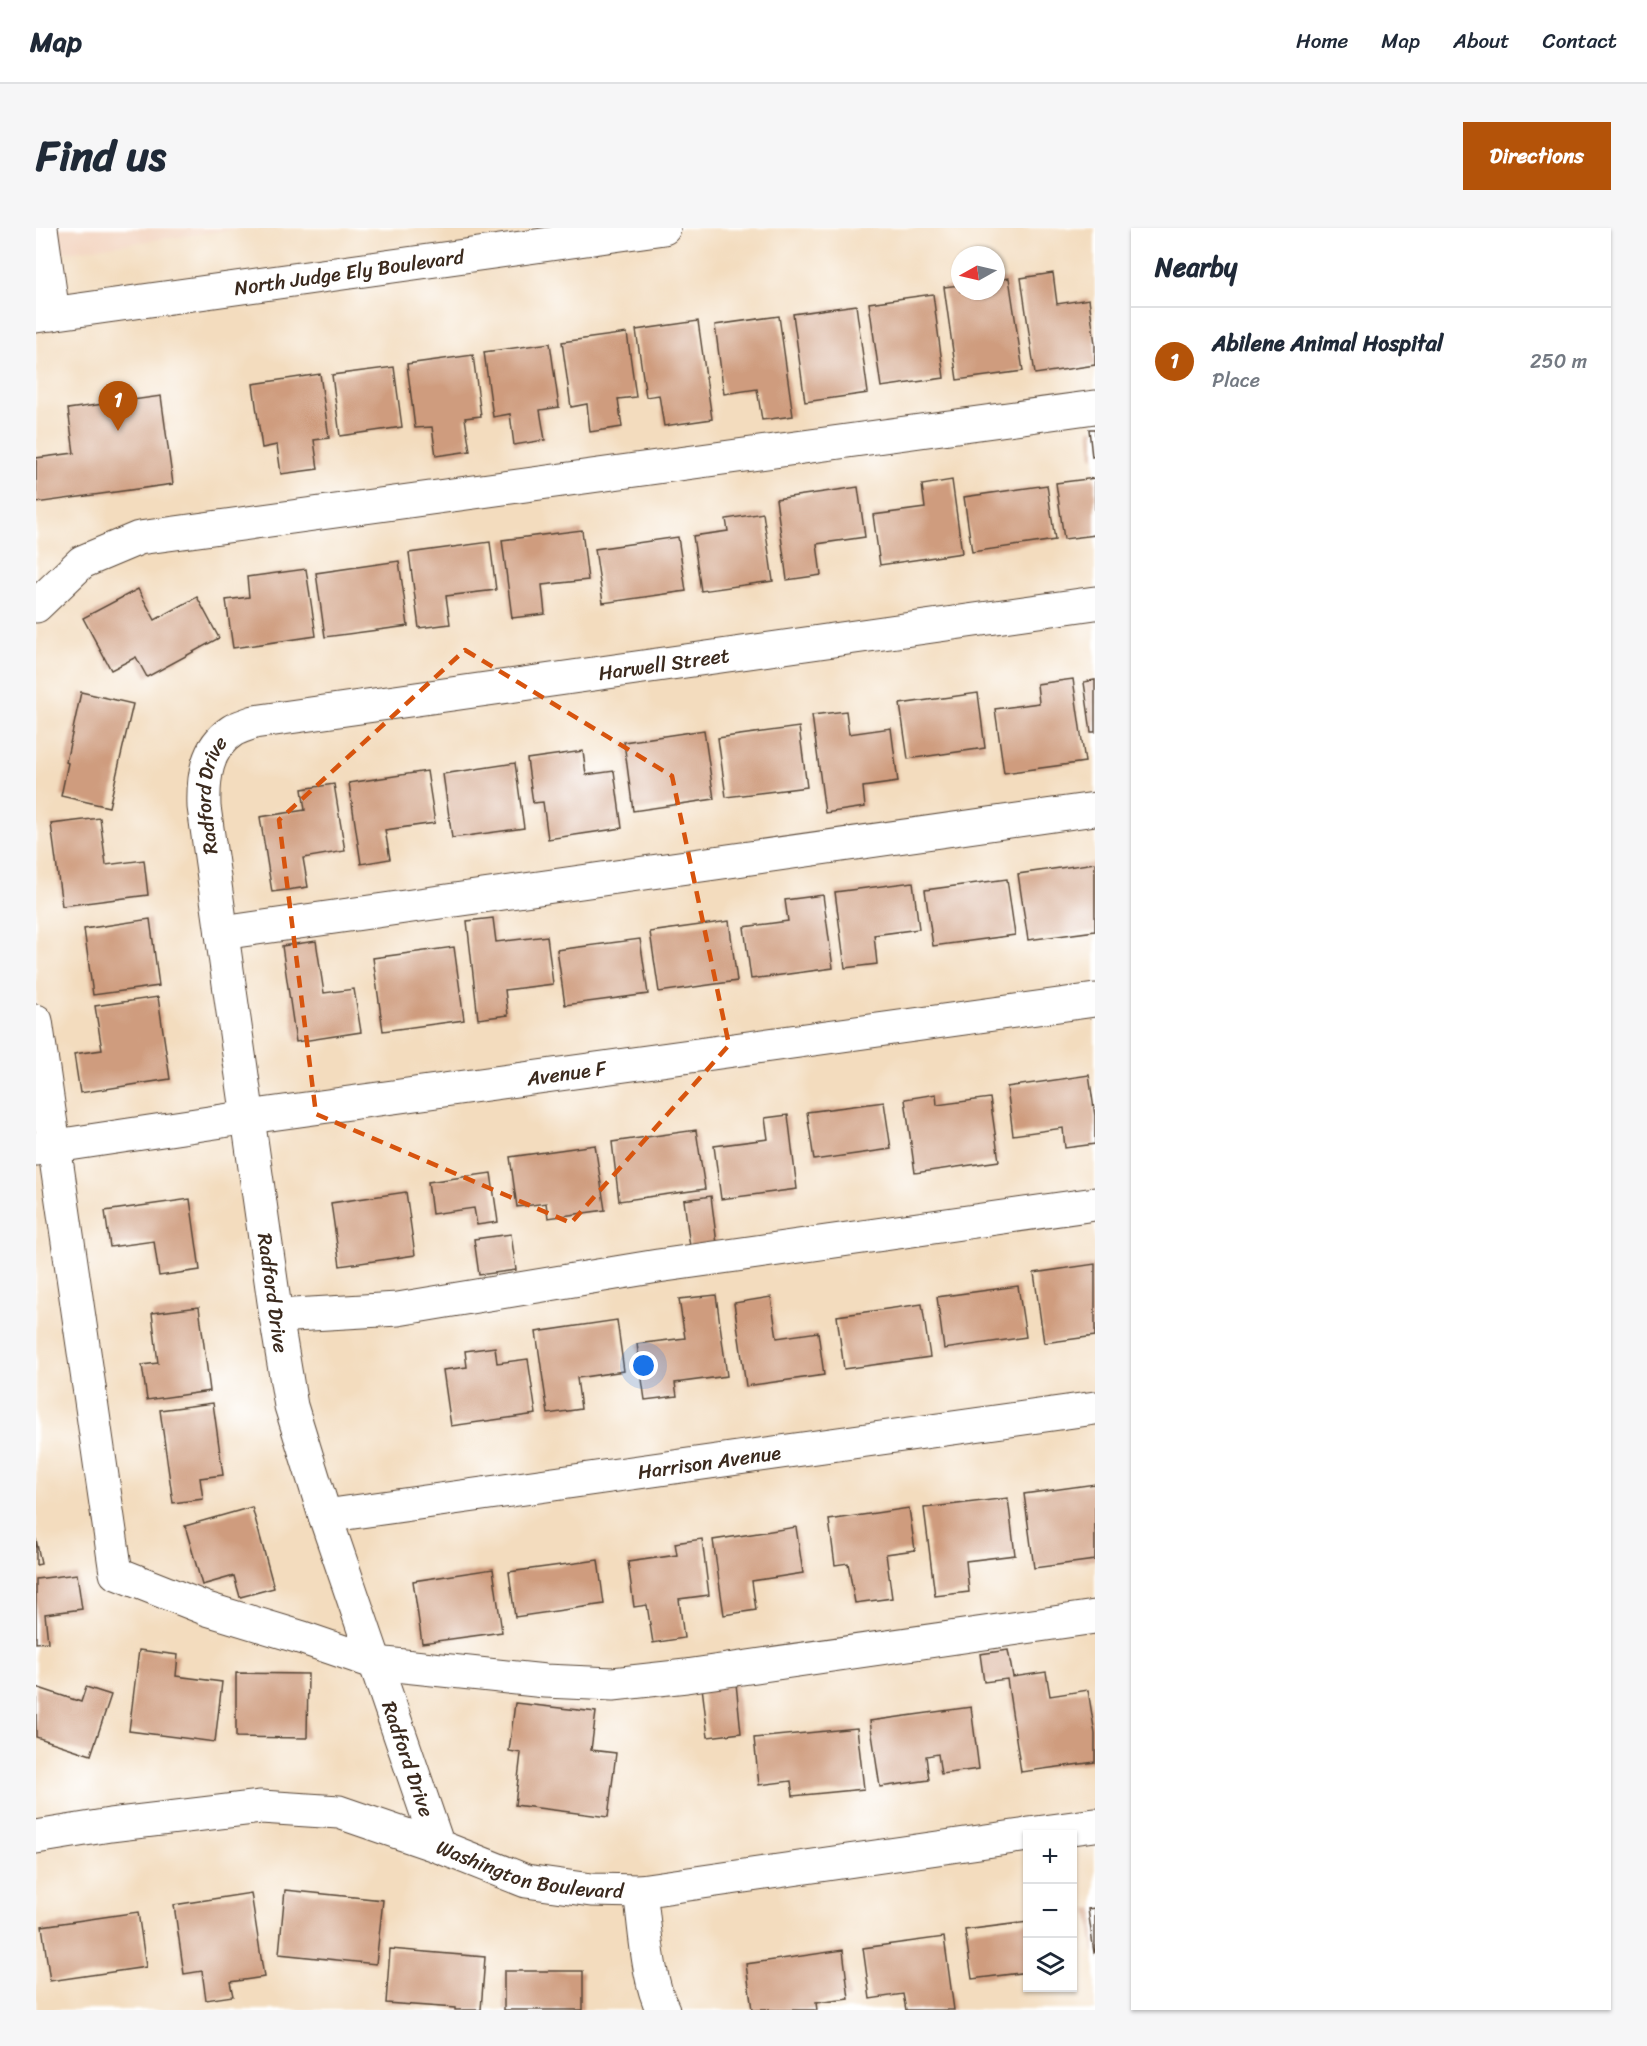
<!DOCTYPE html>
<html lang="en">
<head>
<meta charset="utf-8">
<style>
  :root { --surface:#fff; --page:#f6f6f7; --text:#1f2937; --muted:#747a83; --line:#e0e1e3; --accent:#b45309 }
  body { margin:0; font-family:Sriracha,sans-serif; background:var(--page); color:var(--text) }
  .controls { position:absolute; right:18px; bottom:18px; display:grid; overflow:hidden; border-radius:0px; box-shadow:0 2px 4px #0004 }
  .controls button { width:54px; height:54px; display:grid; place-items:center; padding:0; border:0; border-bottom:2px solid var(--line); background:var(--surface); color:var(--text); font:30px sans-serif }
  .compass { position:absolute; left:915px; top:18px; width:54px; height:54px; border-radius:50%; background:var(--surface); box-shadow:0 2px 4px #0004; rotate:262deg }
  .you { position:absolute; left:608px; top:1138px; width:21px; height:21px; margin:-15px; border:4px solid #fff; border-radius:50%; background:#1a73e8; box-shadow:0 0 0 9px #1a73e833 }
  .badge { display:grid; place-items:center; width:39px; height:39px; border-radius:50%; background:var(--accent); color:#fff; font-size:20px; font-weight:700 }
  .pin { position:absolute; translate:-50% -50px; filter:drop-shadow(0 2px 3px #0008) }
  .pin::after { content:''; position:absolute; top:32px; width:21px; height:18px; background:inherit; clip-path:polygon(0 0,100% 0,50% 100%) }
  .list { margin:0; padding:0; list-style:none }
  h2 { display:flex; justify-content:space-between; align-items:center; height:78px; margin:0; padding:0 24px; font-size:26px }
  h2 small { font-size:20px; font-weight:400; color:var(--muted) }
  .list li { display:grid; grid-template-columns:39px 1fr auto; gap:18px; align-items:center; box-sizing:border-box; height:108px; padding:0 24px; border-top:2px solid var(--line) }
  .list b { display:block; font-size:22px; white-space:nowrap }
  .list p { margin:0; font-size:20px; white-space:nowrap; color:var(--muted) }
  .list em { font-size:20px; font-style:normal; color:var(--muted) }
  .icon { flex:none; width:33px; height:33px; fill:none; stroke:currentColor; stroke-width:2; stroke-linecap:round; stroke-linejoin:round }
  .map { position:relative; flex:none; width:1059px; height:1782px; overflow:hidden; border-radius:0px }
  header { display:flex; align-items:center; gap:36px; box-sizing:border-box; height:84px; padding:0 30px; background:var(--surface); border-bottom:2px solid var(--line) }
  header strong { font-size:28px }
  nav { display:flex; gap:33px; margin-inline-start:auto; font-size:21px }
  .intro { display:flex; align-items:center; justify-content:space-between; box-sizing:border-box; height:144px; padding:0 36px }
  h1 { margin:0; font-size:42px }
  .button { padding:15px 27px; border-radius:0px; background:var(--accent); color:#fff; font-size:21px; font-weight:700 }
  main { display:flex; gap:36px; padding:0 36px }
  aside { flex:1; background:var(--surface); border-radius:0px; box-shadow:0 2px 4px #0004 }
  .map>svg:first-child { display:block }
</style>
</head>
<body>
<header>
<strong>Map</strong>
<nav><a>Home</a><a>Map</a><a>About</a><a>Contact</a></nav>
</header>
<div class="intro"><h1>Find us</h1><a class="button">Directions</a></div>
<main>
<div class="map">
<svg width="1059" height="1782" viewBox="0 0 1059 1782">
  <rect width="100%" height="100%" fill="#fff"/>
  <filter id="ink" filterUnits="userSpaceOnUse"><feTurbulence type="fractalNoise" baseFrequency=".0167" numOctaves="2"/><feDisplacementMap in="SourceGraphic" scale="12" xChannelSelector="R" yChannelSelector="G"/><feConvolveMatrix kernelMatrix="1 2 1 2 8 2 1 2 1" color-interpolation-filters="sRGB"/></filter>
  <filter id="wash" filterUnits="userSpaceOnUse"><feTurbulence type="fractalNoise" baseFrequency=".008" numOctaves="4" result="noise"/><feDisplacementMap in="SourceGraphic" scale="24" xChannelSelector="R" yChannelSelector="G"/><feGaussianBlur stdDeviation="1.35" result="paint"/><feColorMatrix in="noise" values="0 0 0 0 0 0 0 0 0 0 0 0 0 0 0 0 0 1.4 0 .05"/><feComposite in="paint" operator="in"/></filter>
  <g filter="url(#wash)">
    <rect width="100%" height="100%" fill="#f3dcbe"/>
    <path fill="#f3d4bf" d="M0,0H209L0,28Z"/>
    <g id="blocks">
      <g fill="#cf9c7e">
        <path d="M1017,45L1021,76L1053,71L1059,116V137L999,146L985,50Z"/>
        <path d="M973,50L987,143L921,152L908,59L924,57V63H960V52Z"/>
        <path d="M897,66L908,150L845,159L833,75Z"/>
        <path d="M820,77L832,165L769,174L757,86Z"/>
        <path d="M743,88L757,188L726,192L721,161L688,166L679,97Z"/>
        <path d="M662,93L676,191L628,198L623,167L610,169L600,102Z"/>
        <path d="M591,105L600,169L582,171L586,199L554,204L551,176L535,179L526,114Z"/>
        <path d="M514,115L523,179L504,182L509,212L478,217L474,186L457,189L448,124Z"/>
        <path d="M437,127L445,188L429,190L434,223L400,228L396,199L379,200L371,136Z"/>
        <path d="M358,139L366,199L304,208L296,147Z"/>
        <path d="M284,146L293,210L278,212L282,241L245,246L241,217L226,220L217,156Z"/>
        <path d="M125,168L137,256L0,275V230L38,225L32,181Z"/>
        <path d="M1053,201H1059V228L1056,229Z"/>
        <path d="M1059,250V307L1028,311L1020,255Z"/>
        <path d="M916,252L926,325L844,337L837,287L889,280L886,257Z"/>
        <path d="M1011,257L1019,312L936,324L928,269Z"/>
        <path d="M822,259L829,309L781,316L785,347L751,352L740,271Z"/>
        <path d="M727,285L737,353L665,363L657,308L692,303L690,291Z"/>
        <path d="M546,302L552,352L506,357L509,386L476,390L466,312Z"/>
        <path d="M642,309L650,363L567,375L559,321Z"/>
        <path d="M454,314L460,362L410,368L414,396L383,400L373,325Z"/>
        <path d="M363,333L372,398L289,409L280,345Z"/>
        <path d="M270,341L280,408L197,420L190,372L213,369L211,349Z"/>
        <path d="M102,361L119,392L161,369L183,410L111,449L100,429L75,442L47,390Z"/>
        <path d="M1037,451L1049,534L968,545L959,481L1003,475L1001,456Z"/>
        <path d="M1059,452V504H1055L1048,454Z"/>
        <path d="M45,464L97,476L73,579L25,568L32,535L30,534Z"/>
        <path d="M942,465L949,520L872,531L864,476Z"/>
        <path d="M810,483L813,506L855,500L862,554L827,559L829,579L789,585L776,487Z"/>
        <path d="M763,499L771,559L690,569L682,510Z"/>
        <path d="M668,502L678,571L597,583L588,514Z"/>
        <path d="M547,523L550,547L578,543L586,600L512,611L507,574L497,575L491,531Z"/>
        <path d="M479,535L488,600L416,610L407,546Z"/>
        <path d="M391,543L399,595L349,602L354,631L325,636L313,555Z"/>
        <path d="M298,556L309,623L267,630L272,659L236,664L224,589L269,582L266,561Z"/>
        <path d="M64,590L70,637L108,632L112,667L26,678L15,596Z"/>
        <path d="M1059,635V703L992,712L982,646Z"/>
        <path d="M971,651L979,707L897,718L889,662Z"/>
        <path d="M877,654L883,701L838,707L841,736L809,740L799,664Z"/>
        <path d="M787,667L797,740L715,751L708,699L752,693L749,672Z"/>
        <path d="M457,690L460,714L511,708L517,756L469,762L472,787L442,791L431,693Z"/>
        <path d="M114,691L123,758L57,767L48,701Z"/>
        <path d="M693,693L701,753L623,764L614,704Z"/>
        <path d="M604,711L612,766L529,777L521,722Z"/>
        <path d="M280,713L288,765L318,761L325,804L260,814L246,718Z"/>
        <path d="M418,719L428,792L347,803L337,730Z"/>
        <path d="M122,769L134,851L44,865L38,826L66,822L59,778Z"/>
        <path d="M1053,847L1059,888V916L1029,920L1027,900L977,907L971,859Z"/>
        <path d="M900,866L901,877L954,870L963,933L879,945L869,871Z"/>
        <path d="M848,874L855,921L778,932L771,884Z"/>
        <path d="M752,887L761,961L685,971L678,918L732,911L729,890Z"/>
        <path d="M660,902L669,961L583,973L576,914Z"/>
        <path d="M559,917L569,982L512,990L510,975L481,979L474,929Z"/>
        <path d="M455,945L462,994L441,997L438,980L396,986L392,954Z"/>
        <path d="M370,964L379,1027L304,1038L295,975Z"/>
        <path d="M675,968L681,1016L654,1019L648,972Z"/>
        <path d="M154,971L164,1042L123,1048L118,1013L74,1019L69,983Z"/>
        <path d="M475,1006L480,1042L443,1047L438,1011Z"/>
        <path d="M1059,1036V1108L1008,1115L998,1045Z"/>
        <path d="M982,1058L990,1109L908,1121L901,1069Z"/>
        <path d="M680,1067L691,1148L639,1155L641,1168L609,1172L601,1116L649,1110L643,1071Z"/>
        <path d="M735,1069L741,1110L782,1104L788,1147L710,1158L698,1075Z"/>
        <path d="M886,1076L894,1129L808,1141L801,1088Z"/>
        <path d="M163,1079L174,1163L111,1172L106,1137L122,1135L116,1085Z"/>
        <path d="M581,1092L588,1143L541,1150L545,1181L512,1186L500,1104Z"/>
        <path d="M459,1119L461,1135L492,1131L500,1186L415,1198L407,1142L431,1139L429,1123Z"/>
        <path d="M177,1175L187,1247L164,1250L167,1271L137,1275L124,1182Z"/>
        <path d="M1059,1256V1332L998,1340L988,1266Z"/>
        <path d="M972,1270L979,1327L930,1333L933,1364L899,1368L888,1280Z"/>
        <path d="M216,1279L238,1360L204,1369L198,1348L166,1357L149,1298Z"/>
        <path d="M873,1280L879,1322L850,1326L856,1370L819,1375L812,1335L799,1337L793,1292Z"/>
        <path d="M760,1299L767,1345L716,1353L720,1382L688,1387L677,1312Z"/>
        <path d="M0,1311L5,1336L0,1337Z"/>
        <path d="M666,1311L673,1367L643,1371L648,1410L617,1415L611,1377L598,1379L592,1334L641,1327L639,1315Z"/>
        <path d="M562,1332L568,1376L479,1389L473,1344Z"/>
        <path d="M457,1341L466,1404L386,1415L377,1353Z"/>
        <path d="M41,1346L46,1381L9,1386L12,1414L0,1415V1351Z"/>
        <path d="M103,1422L142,1427L140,1448L186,1454L179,1514L93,1503Z"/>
        <path d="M972,1422L977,1449L1010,1444L1014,1468L1052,1462L1059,1506V1534L985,1544L971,1451L948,1454L944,1426Z"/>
        <path d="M200,1445L272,1446L271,1510L200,1509Z"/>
        <path d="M700,1455L705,1505L672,1509L666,1459Z"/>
        <path d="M0,1459L45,1474L50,1459L75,1467L55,1527L0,1509Z"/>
        <path d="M479,1475L560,1484L555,1522L580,1525L572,1589L479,1577L485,1525L473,1523Z"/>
        <path d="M935,1479L943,1541L905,1546L902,1526L890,1528L893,1552L844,1559L834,1493Z"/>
        <path d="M821,1500L828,1561L757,1568L755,1553L723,1557L718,1510Z"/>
        <path d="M249,1662L347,1672L340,1736L243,1726Z"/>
        <path d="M215,1665L228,1749L194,1754L197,1768L170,1772L166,1743L148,1746L138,1677Z"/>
        <path d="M1059,1680V1724L1058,1725L1052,1681Z"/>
        <path d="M102,1684L110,1739L14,1753L6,1698Z"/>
        <path d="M992,1694V1744L936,1751L929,1702Z"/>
        <path d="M908,1709L918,1782H870L867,1766L834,1771L827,1720Z"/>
        <path d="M354,1721L449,1729L445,1782H419V1780L350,1775Z"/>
        <path d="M807,1722L813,1771L780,1775L781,1782H716L710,1736Z"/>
        <rect x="468" y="1743" width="79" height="39"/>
      </g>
    </g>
  </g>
  <g filter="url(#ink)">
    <use href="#blocks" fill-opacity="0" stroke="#574536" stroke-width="1.5"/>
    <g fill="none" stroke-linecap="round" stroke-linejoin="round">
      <g stroke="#574536" stroke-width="35">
        <g id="minor">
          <path d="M5,0L17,86"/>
          <path d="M0,378L46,334L103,310L1059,179"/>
          <path d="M186,705L1059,581"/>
          <path d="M0,793L80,1345L171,1381L267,1410L340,1435L509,1453L577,1456L650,1448L1059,1389"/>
          <path id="s1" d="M0,921L213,889L1059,772"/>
          <path d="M240,1088L362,1081L622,1038L1059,976"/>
          <path id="s2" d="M289,1288L1059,1180"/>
          <path d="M993,1606L1059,1597"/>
          <path id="s3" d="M0,1609L74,1597L225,1579L303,1584L402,1618L490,1653L555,1662L604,1663L992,1607"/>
          <path id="s4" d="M402,1618L289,1288L255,1178L240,1088L168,579C167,550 170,520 196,503C202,499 211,497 218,494L1059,375"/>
          <path d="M604,1663C609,1697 611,1752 627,1782"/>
        </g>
      </g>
      <g stroke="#574536" stroke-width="35">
        <g id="major">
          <path id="s5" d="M0,88L628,0"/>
        </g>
      </g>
      <use href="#minor" stroke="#fff" stroke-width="33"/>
      <use href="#major" stroke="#fff" stroke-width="33"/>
    </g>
  </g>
  <path fill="none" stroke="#d7540e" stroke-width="4.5" stroke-dasharray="12 8" stroke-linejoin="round" d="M429,422L636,548L693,817L535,995L280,886L243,592Z"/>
  <g text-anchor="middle" stroke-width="5" stroke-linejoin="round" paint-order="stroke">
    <g font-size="20" fill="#3b2a1e" stroke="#fff">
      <text dy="7" stroke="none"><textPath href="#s5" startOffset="316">North Judge Ely Boulevard</textPath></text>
      <text dy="7" stroke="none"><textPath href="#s4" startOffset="1592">Harwell Street</textPath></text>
      <text dy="7" stroke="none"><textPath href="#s4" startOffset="1082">Radford Drive</textPath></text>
      <text dy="7" stroke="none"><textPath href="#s1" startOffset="536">Avenue F</textPath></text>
      <text transform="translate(237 1065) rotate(82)" y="7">Radford Drive</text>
      <text dy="7" stroke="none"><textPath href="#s2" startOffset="388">Harrison Avenue</textPath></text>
      <text transform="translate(372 1531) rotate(71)" y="7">Radford Drive</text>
      <text dy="7" stroke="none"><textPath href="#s3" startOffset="506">Washington Boulevard</textPath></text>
    </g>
  </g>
</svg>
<div class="controls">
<button>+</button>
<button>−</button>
<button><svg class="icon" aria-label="layers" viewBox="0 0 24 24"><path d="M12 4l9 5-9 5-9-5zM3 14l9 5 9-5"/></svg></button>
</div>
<svg class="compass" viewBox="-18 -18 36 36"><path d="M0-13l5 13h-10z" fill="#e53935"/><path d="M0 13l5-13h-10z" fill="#747a83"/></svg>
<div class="you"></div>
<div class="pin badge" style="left:82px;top:203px">1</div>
</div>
<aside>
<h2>Nearby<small></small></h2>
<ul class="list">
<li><span class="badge">1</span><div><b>Abilene Animal Hospital</b><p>Place</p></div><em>250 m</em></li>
</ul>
</aside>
</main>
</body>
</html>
